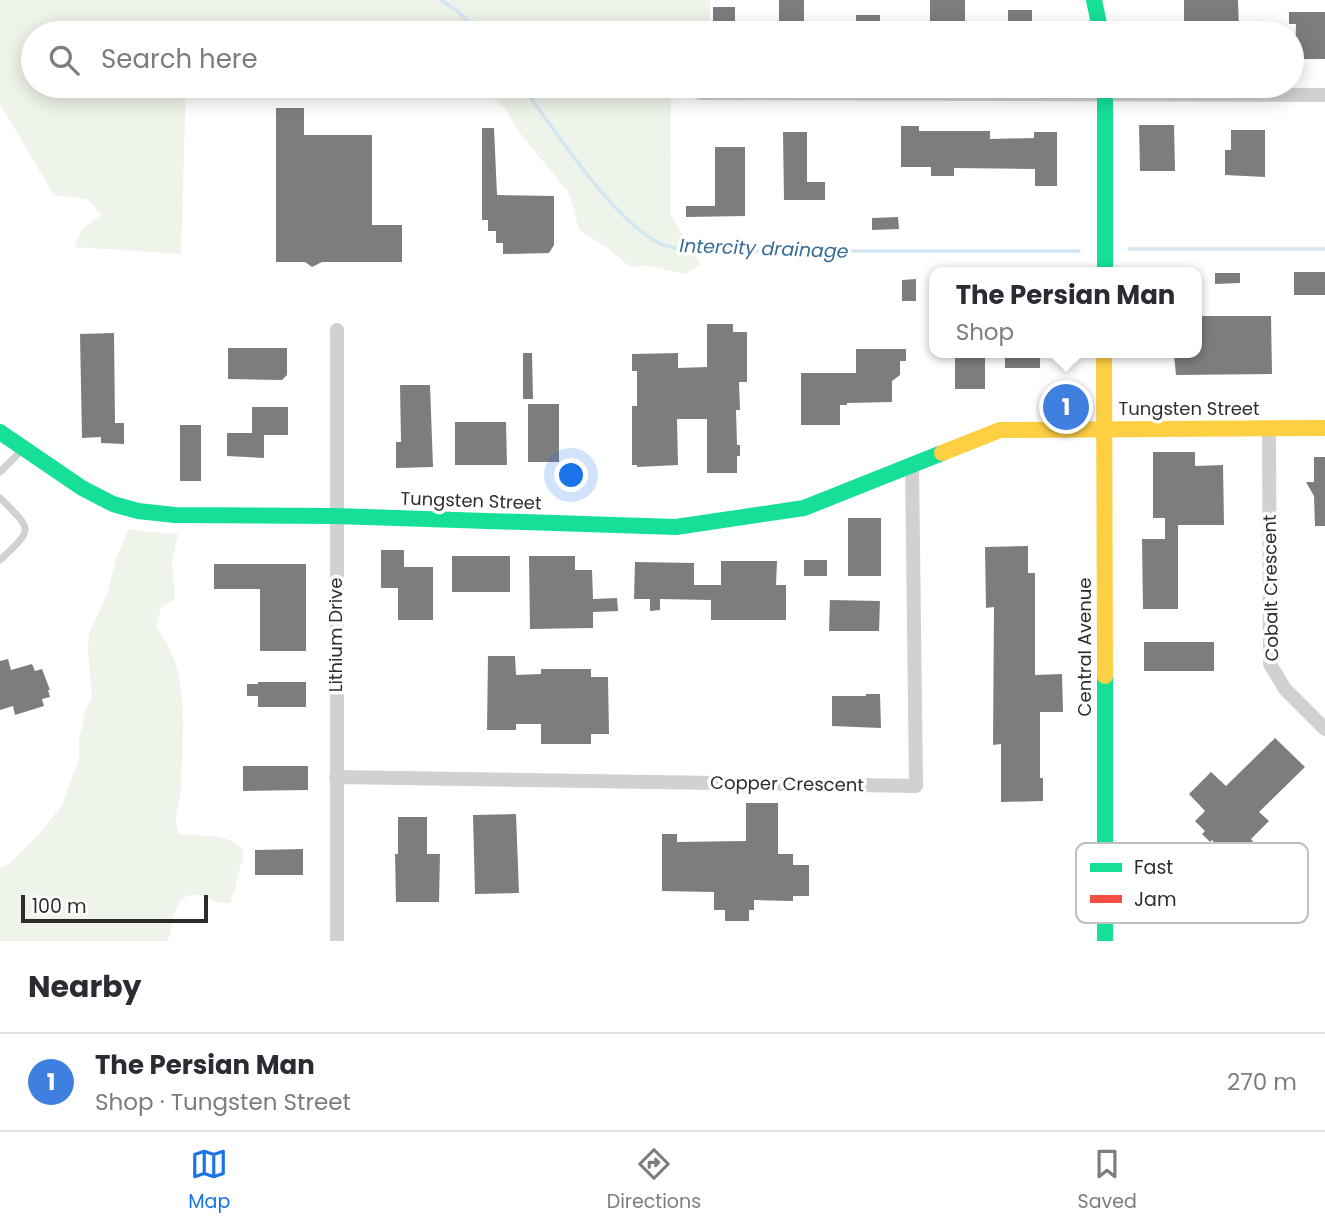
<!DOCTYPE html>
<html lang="en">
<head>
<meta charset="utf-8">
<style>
  :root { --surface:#fff; --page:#f2f2f3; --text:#2b2b33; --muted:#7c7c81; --line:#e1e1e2; --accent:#1a73e8 }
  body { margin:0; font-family:Poppins,sans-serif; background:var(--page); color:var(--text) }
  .scale { position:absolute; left:21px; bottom:18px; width:187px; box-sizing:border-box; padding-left:7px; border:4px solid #2c2c2c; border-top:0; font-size:19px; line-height:24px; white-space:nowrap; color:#2c2c2c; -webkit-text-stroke:5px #fff; paint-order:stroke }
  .you { position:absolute; left:572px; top:476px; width:24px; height:24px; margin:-18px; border:5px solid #fff; border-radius:50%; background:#1a73e8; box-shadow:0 0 0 10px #1a73e833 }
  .badge { display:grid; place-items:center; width:46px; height:46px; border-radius:50%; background:var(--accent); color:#fff; font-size:23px; font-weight:700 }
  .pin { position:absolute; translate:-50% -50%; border:4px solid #fff; box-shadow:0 2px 7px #0006 }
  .popup { position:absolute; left:929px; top:267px; width:273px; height:91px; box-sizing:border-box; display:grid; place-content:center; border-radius:14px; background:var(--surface); filter:drop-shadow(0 2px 5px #0005); font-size:23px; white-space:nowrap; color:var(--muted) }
  .popup b { font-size:26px; color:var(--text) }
  .popup::after { content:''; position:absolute; left:50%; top:100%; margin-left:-14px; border:14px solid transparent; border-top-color:var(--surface) }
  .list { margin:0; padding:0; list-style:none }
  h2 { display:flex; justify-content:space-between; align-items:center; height:91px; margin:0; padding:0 28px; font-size:30px }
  h2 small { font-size:23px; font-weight:400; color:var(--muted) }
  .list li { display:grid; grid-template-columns:46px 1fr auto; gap:21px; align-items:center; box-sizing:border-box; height:98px; padding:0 28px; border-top:2px solid var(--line) }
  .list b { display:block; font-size:26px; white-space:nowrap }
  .list p { margin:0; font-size:23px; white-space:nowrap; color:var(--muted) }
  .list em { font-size:23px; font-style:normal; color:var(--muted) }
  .icon { flex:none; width:38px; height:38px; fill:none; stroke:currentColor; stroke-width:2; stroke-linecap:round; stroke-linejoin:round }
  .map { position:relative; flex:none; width:1325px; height:941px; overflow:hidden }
  .search { position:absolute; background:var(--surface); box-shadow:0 4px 18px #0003; left:21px; right:21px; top:21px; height:77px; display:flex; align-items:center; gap:18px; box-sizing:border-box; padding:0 24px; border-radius:38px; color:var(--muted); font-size:26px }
  .sheet { height:189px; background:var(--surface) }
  nav { display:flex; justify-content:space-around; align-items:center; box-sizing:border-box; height:98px; border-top:2px solid var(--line); background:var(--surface); font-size:19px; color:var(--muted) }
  nav a { display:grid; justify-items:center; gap:4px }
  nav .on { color:var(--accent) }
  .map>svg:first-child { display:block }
</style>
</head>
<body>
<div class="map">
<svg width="1325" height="941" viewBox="0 0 1325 941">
  <rect width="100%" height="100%" fill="#fff"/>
  <g fill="#eff4ea">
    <path d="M0,0H710V33H426L410,23H189L188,33H33V86H186L181,254L75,247L81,230L101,215L87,199L54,195L0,104Z"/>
    <path d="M482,86H685L671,100L670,214L701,264L685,274L648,266L630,267L606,247L579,230L569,193L522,136L505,109Z"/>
    <path d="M129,529L148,532L178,534L172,562L175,599L161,607L156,627C192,672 182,732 181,786C180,803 172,817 179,834C195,836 235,834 242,849C245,856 241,864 239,871C236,882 235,892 230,903C212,904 212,898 198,895C173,891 173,925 168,941H0V868L9,864L38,835L62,806L79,759V740L86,709L92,698L88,649L89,633L107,595L116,558Z"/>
  </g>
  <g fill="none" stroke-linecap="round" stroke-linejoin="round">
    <g stroke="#d4e6f2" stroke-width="3.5">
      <path d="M441,0L456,10L480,33"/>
      <path d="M522,86C555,130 613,221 661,244C684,255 754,251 782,251C881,251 980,251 1079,251"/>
      <path d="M1129,249H1325"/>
    </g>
  </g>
  <g fill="#7d7d7d">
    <rect x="779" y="0" width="25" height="33"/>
    <rect x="930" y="0" width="35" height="33"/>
    <path d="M1184,0H1238L1239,33H1184Z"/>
    <rect x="713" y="7" width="22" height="26"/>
    <path d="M1008,10H1032V33H1000V23H1008Z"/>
    <path d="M1289,12H1325V59H1295L1296,24H1289Z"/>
    <rect x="856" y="15" width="24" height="18"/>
    <path d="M276,108H304V135H372V225H402V262H322L312,267L305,262H276Z"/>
    <path d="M1139,125H1174L1175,171H1140Z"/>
    <path d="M901,126H919V131H990V139L1034,138V132H1057V186H1035V169L954,168V176H931V167H901Z"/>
    <path d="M482,128H494L497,195L554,196V245L549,253L503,254V243H496V231H488V220H482Z"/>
    <path d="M1231,130H1265V177L1225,175V150H1231Z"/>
    <path d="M783,132H807V182H825V200H784Z"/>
    <path d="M715,147H745V216L686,217V206H715Z"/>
    <path d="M898,217L899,229L872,230V218Z"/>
    <rect x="1294" y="272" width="31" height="23"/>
    <path d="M1215,273H1240V283L1215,284Z"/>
    <path d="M916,279V301H902V280Z"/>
    <path d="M1197,316H1271L1272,374L1176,375L1174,354L1197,353Z"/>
    <path d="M707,324H733V332H747V382H739L740,410H736L737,445H740V456H737V473H707V419H677L678,465L637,467V465H632V406H637V371H632V354L678,353V368L707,367Z"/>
    <path d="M114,333L115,423H124V444L101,443V437L82,438L80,334Z"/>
    <path d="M228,348H287V375L282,380L228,379Z"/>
    <path d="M856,349H906V361H900V375L892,381V402L847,403V405H840V425H801V373H856Z"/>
    <path d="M523,353H532L533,399H523Z"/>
    <rect x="955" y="353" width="30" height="36"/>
    <rect x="1005" y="353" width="35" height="15"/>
    <path d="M400,385H430L433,467L396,468V442H401Z"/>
    <rect x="528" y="404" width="31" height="58"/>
    <path d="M252,407H288V435H264V458L227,456V433H252Z"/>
    <path d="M455,422H506L507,465H455Z"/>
    <rect x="180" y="425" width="21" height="56"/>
    <path d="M1153,452H1195V466L1223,465L1224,525H1178V609H1143L1142,539H1165V518H1153Z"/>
    <path d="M1314,457H1325V526H1315L1314,496L1306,482H1314Z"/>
    <rect x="848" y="518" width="33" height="58"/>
    <path d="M1028,546V573H1035V675L1062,674L1063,712H1040V778H1043V801L1001,802V744L993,745L994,607L986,608L985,547Z"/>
    <path d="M381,550H404V567H433V620H398V588H381Z"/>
    <rect x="452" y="556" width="58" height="36"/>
    <path d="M529,556H575V570H592L593,599L617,598L618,611L593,612V628L530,629Z"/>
    <rect x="804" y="560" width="23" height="16"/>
    <path d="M721,561H777L776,585H786V620H711V600L660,599V610L650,611V599H634L635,562L694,563V585H721Z"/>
    <path d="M214,564H306V651H260V589H214Z"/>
    <path d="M830,600L880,601L879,631H829Z"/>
    <rect x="1144" y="642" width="70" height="29"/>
    <path d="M488,656H515L516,675L541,674V669H591V677H608L609,734H591V744H541V724H516V730H487Z"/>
    <path d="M8,659L11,670L32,664L35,671L42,669L50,690H48L50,697L42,699L44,706L15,715L13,706L0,710V661Z"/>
    <path d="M258,682H306V707H258V696H247V684H258Z"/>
    <path d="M866,694H880L881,728L832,726V696H866Z"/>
    <path d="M1275,738L1305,767L1259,812L1269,821L1251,839L1255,844L1235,863L1212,840L1210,842L1202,834L1205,831L1195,821L1205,811L1189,794L1211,772L1226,786Z"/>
    <path d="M243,766H308V790L243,791Z"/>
    <path d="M746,803H778V854H793V865H809V896H793V901L754,900V910H749V921H725V910H714V892L662,891V834H677V842L746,841Z"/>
    <path d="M516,814L519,893L475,894L473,815Z"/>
    <path d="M398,817H427V854H440L439,902H396L395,854H398Z"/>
    <path d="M303,849V875H255V850Z"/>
  </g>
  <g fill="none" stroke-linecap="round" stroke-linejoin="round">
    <g stroke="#d1d1d1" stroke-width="7">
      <path d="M0,472L23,449"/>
      <path d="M0,498C33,531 34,528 0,560"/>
    </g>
    <g stroke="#d1d1d1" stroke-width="14">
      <path d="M700,93L1325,95"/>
      <path d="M337,330V941"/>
      <path d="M1269,428L1270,664L1285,689L1325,729"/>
      <path d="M336,777L916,786L912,464"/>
    </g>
    <g stroke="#16e098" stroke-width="16">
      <path d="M1094,0L1101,33"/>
      <path d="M1105,86V272"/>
      <path d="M0,432L82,488L113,504L138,511L175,515L335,516L676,527L804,508L942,453"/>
      <path d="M1105,676V941"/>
    </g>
    <g stroke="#ffcf43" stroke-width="16">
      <path d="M1104,353L1105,676"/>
      <path d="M942,453L1000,430L1325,428"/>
    </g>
  </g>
  <g text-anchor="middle" stroke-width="7" stroke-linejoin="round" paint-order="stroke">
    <g font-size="18" fill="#2c2c2c" stroke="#fff">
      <text x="1189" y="415">Tungsten Street</text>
      <text transform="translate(471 501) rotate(2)" y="6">Tungsten Street</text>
      <text transform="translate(1271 588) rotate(-91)" y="6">Cobalt Crescent</text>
      <text transform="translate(336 635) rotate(-90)" y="6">Lithium Drive</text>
      <text transform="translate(1085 647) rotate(-90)" y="6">Central Avenue</text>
      <text transform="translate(787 784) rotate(1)" y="6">Copper Crescent</text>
    </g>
    <g font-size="19" font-style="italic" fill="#356d94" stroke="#fff">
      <text transform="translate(764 248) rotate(2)" y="7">Intercity drainage</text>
    </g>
  </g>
  <rect x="1076" y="843" width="232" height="80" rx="10" fill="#fff" stroke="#c0c0c0" stroke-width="2"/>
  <rect x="1090" y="863" width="32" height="9" fill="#16e098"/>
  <rect x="1090" y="895" width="32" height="8" fill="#f24e42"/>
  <g font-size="19" fill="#2c2c2c">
    <text x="1134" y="874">Fast</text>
    <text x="1134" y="906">Jam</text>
  </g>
</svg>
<div class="scale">100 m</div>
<div class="you"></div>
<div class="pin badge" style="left:1066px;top:407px;background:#3f7fe0">1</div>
<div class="popup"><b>The Persian Man</b>Shop</div>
<div class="search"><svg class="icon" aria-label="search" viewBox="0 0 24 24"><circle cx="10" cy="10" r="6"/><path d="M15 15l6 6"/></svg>Search here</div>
</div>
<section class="sheet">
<h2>Nearby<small></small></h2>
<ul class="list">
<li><span class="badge" style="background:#3f7fe0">1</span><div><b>The Persian Man</b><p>Shop · Tungsten Street</p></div><em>270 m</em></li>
</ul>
</section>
<nav>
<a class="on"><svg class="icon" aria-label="map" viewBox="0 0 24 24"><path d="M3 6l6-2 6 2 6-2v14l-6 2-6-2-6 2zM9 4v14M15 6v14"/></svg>Map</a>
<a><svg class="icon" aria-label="directions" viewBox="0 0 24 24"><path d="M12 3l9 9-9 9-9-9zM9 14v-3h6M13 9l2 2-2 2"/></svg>Directions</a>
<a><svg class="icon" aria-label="saved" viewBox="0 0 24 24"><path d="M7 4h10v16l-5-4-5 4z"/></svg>Saved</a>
</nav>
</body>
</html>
